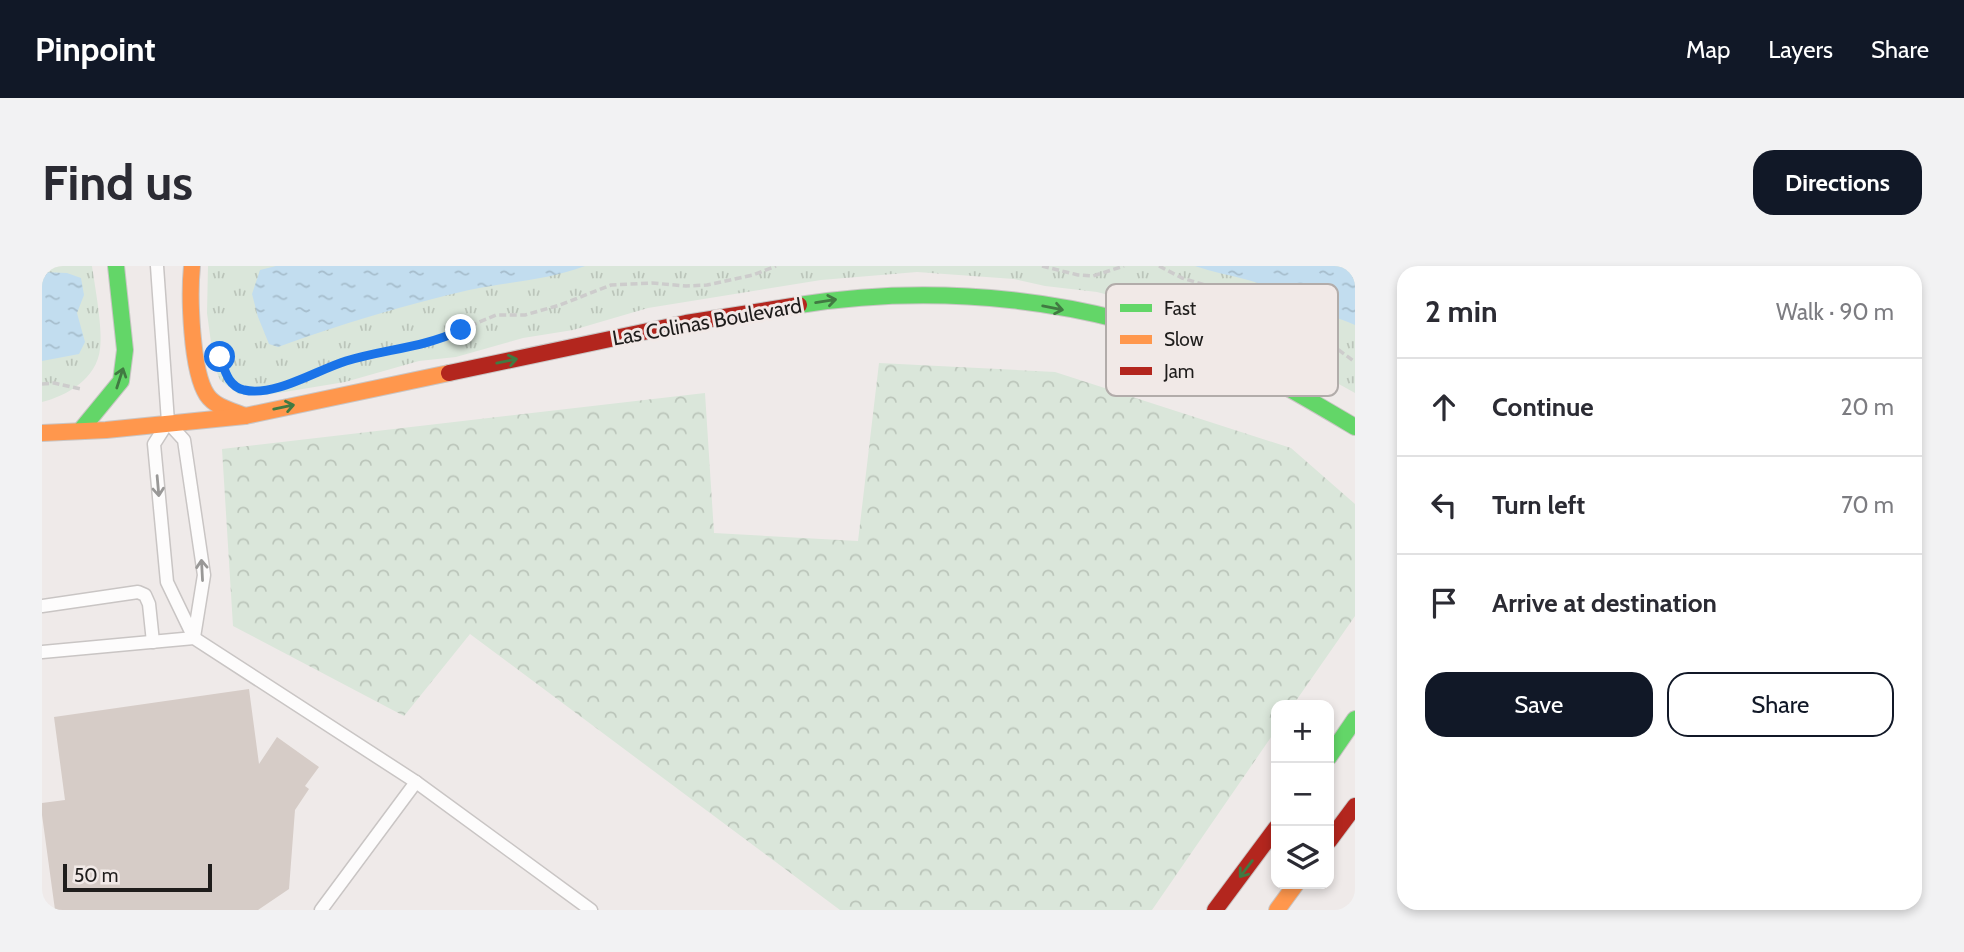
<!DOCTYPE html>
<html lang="en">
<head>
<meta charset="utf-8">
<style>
  :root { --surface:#fff; --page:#f2f2f3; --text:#2b2b33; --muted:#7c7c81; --line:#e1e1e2; --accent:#111827 }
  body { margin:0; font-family:Cabin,sans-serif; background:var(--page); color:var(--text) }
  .controls { position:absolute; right:21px; bottom:21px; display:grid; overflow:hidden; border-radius:14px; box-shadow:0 4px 10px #0003 }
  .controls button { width:63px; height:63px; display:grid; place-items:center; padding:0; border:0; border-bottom:2px solid var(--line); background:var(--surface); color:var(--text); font:35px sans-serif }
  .scale { position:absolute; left:21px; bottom:18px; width:149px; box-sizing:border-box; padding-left:7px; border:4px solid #1f1d1c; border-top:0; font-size:19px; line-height:24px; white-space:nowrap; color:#1f1d1c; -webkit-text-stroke:5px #f1e9e7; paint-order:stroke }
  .stop { position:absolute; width:21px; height:21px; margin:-16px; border:5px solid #1a73e8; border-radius:50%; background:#fff }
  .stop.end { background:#1a73e8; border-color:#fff; box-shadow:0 2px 7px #0008 }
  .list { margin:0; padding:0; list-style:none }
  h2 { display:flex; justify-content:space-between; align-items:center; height:91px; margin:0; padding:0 28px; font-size:30px }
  h2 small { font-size:23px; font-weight:400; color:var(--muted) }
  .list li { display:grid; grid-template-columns:46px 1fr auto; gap:21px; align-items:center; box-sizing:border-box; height:98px; padding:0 28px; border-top:2px solid var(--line) }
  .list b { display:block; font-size:26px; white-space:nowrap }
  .list em { font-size:23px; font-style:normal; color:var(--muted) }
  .actions { display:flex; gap:14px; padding:21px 28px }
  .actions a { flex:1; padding:16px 0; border:2px solid var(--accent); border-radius:21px; text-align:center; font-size:24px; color:var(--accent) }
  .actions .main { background:var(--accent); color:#fff }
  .icon { flex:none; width:38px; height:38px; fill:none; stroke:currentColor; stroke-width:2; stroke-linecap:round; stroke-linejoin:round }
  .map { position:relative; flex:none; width:1313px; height:644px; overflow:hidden; border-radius:21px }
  header { display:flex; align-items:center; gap:42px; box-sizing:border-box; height:98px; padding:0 35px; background:var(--accent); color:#fff }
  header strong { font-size:33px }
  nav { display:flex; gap:38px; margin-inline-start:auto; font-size:24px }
  .intro { display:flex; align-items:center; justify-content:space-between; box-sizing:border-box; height:168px; padding:0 42px }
  h1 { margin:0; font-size:49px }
  .button { padding:18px 32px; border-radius:21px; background:var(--accent); color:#fff; font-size:24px; font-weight:700 }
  main { display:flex; gap:42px; padding:0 42px }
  aside { flex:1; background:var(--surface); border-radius:21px; box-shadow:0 4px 10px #0003 }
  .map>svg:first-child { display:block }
</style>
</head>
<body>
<header>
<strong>Pinpoint</strong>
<nav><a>Map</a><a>Layers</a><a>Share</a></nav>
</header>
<div class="intro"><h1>Find us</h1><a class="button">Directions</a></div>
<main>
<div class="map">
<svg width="1313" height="644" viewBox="0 0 1313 644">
  <defs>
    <pattern id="forest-crowns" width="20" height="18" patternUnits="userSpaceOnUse" patternTransform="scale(1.75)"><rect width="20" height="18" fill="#dae6da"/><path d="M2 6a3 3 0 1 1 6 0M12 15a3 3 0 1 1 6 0" fill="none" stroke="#bbc5ba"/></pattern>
    <pattern id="park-tufts" width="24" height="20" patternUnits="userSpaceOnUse" patternTransform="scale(1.75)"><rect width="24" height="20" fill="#dae6da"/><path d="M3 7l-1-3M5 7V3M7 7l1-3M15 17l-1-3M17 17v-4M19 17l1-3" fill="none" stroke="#bbc5ba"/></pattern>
    <pattern id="water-ripples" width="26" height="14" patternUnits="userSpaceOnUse" patternTransform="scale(1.75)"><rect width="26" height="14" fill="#c2ddef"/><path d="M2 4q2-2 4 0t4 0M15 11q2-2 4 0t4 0" fill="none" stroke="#a6bdcc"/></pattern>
  </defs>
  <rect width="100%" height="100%" fill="#efeae9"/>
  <path fill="url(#forest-crowns)" d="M837,97L1013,106L1249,182L1313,238V350L1251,439H1234V464L1110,644H798L428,368L362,450L191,360L180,183L663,127L672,267L816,275Z"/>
  <g fill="url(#park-tufts)">
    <path d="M0,0H50C53,21 61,64 58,83C55,112 25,130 0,136Z"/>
    <path d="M166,0H1313V127L1268,102L1224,88L1189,68L1153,54L1109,40L1055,26L1003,20L972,13L875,6L779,14L606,42L531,64L481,72L414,91L377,95L303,116L224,129L196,128L178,114L172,99L165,47Z"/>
  </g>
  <g fill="url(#water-ripples)">
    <path d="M234,0H543C506,14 466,16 427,24C363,39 299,58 236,81L227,78L216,51L210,28L218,4Z"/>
    <path d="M1153,0H1313V59C1296,51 1278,48 1261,40C1241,31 1229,20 1206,14C1188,9 1170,6 1153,0Z"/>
    <path d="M0,6L25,7L39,12L42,29L35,47L43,76L37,88L0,95Z"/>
  </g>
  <path fill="#d6ccc7" d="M207,423L217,498L235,471L277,501L263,520L267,523L253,544L247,623L216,644H13L0,549V537L23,534L12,451Z"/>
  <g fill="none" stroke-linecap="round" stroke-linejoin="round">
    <g stroke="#c9c5c4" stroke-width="15">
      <g id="lane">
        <path d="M115,0L126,156L112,178L125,316L152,372"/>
        <path d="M131,162L142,174L162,309L152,371"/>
        <path d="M0,340L96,326L103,329L107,338L111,376"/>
        <path d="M0,386L152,372L374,516L549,644"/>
        <path d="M279,644L374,516"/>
      </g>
    </g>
    <g stroke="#c9c5c4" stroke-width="18">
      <g id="fast">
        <path d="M757,39C896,17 1048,32 1178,88C1224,108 1269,135 1313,161"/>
        <path d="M38,165L79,115L83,84L74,0"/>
        <path d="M1287,491L1313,453"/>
      </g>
    </g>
    <g stroke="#c9c5c4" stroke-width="18">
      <g id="slow">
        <path d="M150,0C147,29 149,105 165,129C173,141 191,145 203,150"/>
        <path d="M0,167L64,164L203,150L407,107"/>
        <path d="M1235,644L1254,618"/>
      </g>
    </g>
    <g stroke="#c9c5c4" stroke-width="18">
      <g id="jam">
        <path d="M407,107L644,57L757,39"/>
        <path d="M1287,575L1313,540"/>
        <path d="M1173,644L1234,562"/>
      </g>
    </g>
    <g stroke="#cdcccc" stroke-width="3.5" stroke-dasharray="7 3.5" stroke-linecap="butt">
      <path d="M1000,0L1036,9L1051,10L1082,0"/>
      <path d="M1117,0L1140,12L1209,33L1260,57L1313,96"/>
      <path d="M278,105L302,95L343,84L386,78L454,49H483L518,39L569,19L610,17L644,20L665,19L711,9L734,0"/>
      <path d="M0,118L12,117L39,123"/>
    </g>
    <use href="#lane" stroke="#fdfcfc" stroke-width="12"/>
    <use href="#fast" stroke="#63d668" stroke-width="16"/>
    <use href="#slow" stroke="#ff974d" stroke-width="16"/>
    <use href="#jam" stroke="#b3261e" stroke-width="16"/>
  </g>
  <defs><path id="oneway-shaft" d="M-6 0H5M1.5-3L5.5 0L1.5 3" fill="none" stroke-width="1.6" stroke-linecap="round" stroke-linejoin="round" transform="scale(1.75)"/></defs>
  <g stroke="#417a42">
    <use href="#oneway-shaft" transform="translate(784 35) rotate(-9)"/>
    <use href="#oneway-shaft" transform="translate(1011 42) rotate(11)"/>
    <use href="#oneway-shaft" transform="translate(465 95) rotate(-12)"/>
    <use href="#oneway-shaft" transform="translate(78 112) rotate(-72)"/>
    <use href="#oneway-shaft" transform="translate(242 141) rotate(-12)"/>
    <use href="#oneway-shaft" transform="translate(1204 603) rotate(127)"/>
  </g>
  <g stroke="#999897">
    <use href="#oneway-shaft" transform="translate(116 220) rotate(85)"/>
    <use href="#oneway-shaft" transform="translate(160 304) rotate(-93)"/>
  </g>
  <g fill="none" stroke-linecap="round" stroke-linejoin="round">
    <path stroke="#1a73e8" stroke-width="9" d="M178,91C183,105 186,120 202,124C233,131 275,104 304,95C343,83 381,82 419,64"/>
  </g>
  <g text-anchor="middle" stroke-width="6" stroke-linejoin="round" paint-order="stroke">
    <g font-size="21" fill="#1f1d1c" stroke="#f1e9e7">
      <text transform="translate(665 56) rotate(-10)" y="7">Las Colinas Boulevard</text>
    </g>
  </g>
  <rect x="1064" y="18" width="232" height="112" rx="10" fill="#f1e9e7" stroke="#b2acaa" stroke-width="2"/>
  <rect x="1078" y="38" width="32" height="8" fill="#63d668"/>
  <rect x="1078" y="69" width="32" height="9" fill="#ff974d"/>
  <rect x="1078" y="101" width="32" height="8" fill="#b3261e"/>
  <g font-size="19" fill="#1f1d1c">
    <text x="1122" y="49">Fast</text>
    <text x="1122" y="80">Slow</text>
    <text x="1122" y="112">Jam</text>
  </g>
</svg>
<div class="controls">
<button>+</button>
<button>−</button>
<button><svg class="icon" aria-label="layers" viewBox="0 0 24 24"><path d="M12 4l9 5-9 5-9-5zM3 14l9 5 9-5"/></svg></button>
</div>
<div class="scale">50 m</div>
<div class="stop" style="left:178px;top:91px"></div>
<div class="stop end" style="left:419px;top:64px"></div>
</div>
<aside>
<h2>2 min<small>Walk · 90 m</small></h2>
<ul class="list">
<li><svg class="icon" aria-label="ahead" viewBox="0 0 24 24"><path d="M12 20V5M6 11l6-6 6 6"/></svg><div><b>Continue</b></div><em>20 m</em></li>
<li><svg class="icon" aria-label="left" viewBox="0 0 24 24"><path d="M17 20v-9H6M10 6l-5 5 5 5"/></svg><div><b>Turn left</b></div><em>70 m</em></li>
<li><svg class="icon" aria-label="arrive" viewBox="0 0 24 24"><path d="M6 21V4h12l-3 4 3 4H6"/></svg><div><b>Arrive at destination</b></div></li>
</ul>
<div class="actions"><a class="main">Save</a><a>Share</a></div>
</aside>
</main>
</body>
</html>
